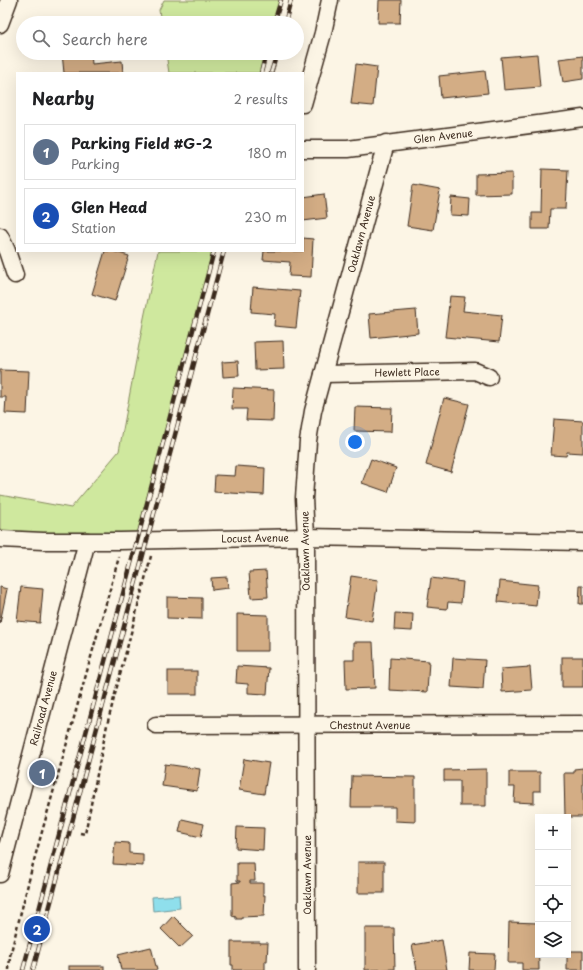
<!DOCTYPE html>
<html lang="en">
<head>
<meta charset="utf-8">
<style>
  :root { --surface:#fff; --page:#f6f6f6; --text:#202124; --muted:#757577; --line:#e0e0e0; --accent:#111827 }
  body { margin:0; font-family:"Playpen Sans",sans-serif; background:var(--page); color:var(--text) }
  .controls { position:absolute; right:12px; bottom:12px; display:grid; overflow:hidden; border-radius:0px; box-shadow:0 4px 16px #0002 }
  .controls button { width:36px; height:36px; display:grid; place-items:center; padding:0; border:0; border-bottom:1px solid var(--line); background:var(--surface); color:var(--text); font:20px sans-serif }
  .you { position:absolute; left:355px; top:442px; width:14px; height:14px; margin:-10px; border:3px solid #fff; border-radius:50%; background:#1a73e8; box-shadow:0 0 0 6px #1a73e833 }
  .badge { display:grid; place-items:center; width:26px; height:26px; border-radius:50%; background:var(--accent); color:#fff; font-size:13px; font-weight:700 }
  .pin { position:absolute; translate:-50% -50%; border:2px solid #fff; box-shadow:0 1px 4px #0006 }
  .list { margin:0; padding:0; list-style:none }
  h2 { display:flex; justify-content:space-between; align-items:center; height:52px; margin:0; padding:0 16px; font-size:17px }
  h2 small { font-size:13px; font-weight:400; color:var(--muted) }
  .list li { display:grid; grid-template-columns:26px 1fr auto; gap:12px; align-items:center; box-sizing:border-box; height:56px; margin:0 8px 8px; padding:0 8px; border:1px solid var(--line); border-radius:0px }
  .list b { display:block; font-size:15px; white-space:nowrap }
  .list p { margin:0; font-size:13px; white-space:nowrap; color:var(--muted) }
  .list em { font-size:13px; font-style:normal; color:var(--muted) }
  .icon { flex:none; width:22px; height:22px; fill:none; stroke:currentColor; stroke-width:2; stroke-linecap:round; stroke-linejoin:round }
  .map { position:relative; flex:none; width:583px; height:970px; overflow:hidden }
  .search { position:absolute; background:var(--surface); box-shadow:0 4px 16px #0002; left:16px; top:16px; width:288px; height:44px; display:flex; align-items:center; gap:10px; box-sizing:border-box; padding:0 14px; border-radius:22px; color:var(--muted); font-size:15px }
  .panel { position:absolute; background:var(--surface); box-shadow:0 4px 16px #0002; left:16px; top:72px; width:288px; height:180px; border-radius:0px }
  .map>svg:first-child { display:block }
</style>
</head>
<body>
<div class="map">
<svg width="583" height="970" viewBox="0 0 583 970">
  <rect width="100%" height="100%" fill="#fcf5e5"/>
  <filter id="ink" filterUnits="userSpaceOnUse"><feTurbulence type="fractalNoise" baseFrequency=".025" numOctaves="2"/><feDisplacementMap in="SourceGraphic" scale="8" xChannelSelector="R" yChannelSelector="G"/><feConvolveMatrix kernelMatrix="1 2 1 2 8 2 1 2 1" color-interpolation-filters="sRGB"/></filter>
  <g filter="url(#ink)">
    <g fill="#cfe89e" stroke="#85895e">
      <path d="M164,0H281L274,23H161L159,10Z"/>
      <path d="M166,53H266L261,73H169Z"/>
      <path d="M158,251H214L137,541L0,539V495L71,508L119,451L144,318Z"/>
    </g>
    <path fill="#8fdfec" stroke="#6d979a" d="M179,895L180,908L153,911L152,897Z"/>
    <g fill="#d3ad85" stroke="#3b2a1e">
      <path d="M379,0H401L400,23H378Z"/>
      <path d="M62,53H91L92,64L122,61L123,73H64Z"/>
      <path d="M537,54L540,87L504,90L501,57Z"/>
      <path d="M583,56V79L563,82L559,59Z"/>
      <path d="M356,64L377,67L373,106L351,104Z"/>
      <path d="M485,71L488,93L441,98L439,76Z"/>
      <path d="M542,169L568,170L566,209H550L549,229H532V213H541Z"/>
      <path d="M512,173V194L476,195V174Z"/>
      <path d="M413,185L440,190L433,230L407,226Z"/>
      <path d="M324,194L327,218L303,221V197Z"/>
      <path d="M451,197L470,199L469,216L450,215Z"/>
      <path d="M303,238L313,239L311,277L289,276L290,262L263,260L264,251H303Z"/>
      <path d="M105,251H112L129,256L115,301L92,294Z"/>
      <path d="M253,287L300,291L296,328L274,326L275,314L251,312Z"/>
      <path d="M450,296L465,297L463,311L502,315L499,342L445,337Z"/>
      <path d="M416,310L418,333L371,338L369,314Z"/>
      <path d="M283,341L284,369L255,370L254,342Z"/>
      <path d="M238,361L239,376L223,377L222,362Z"/>
      <path d="M0,370L29,371L27,414L5,413L6,397H0Z"/>
      <path d="M233,388L274,390L273,421L246,420L247,409H232Z"/>
      <path d="M444,398L469,404L451,472L426,465Z"/>
      <path d="M355,407L392,408L391,432L354,431Z"/>
      <path d="M554,419L583,421V453L567,452L566,456L551,455Z"/>
      <path d="M371,459L396,468L388,492L362,483Z"/>
      <path d="M236,466L265,468L264,495L214,492L215,475L235,476Z"/>
      <path d="M266,571L268,597L251,598L249,572Z"/>
      <path d="M351,576L378,580L372,621L345,617Z"/>
      <path d="M227,577L228,588L212,590L211,578Z"/>
      <path d="M431,578L463,582L461,603L448,602L447,609L427,607Z"/>
      <path d="M500,581L538,585L536,606L498,602Z"/>
      <path d="M580,586H583V604H579Z"/>
      <path d="M0,587L7,589L0,623Z"/>
      <path d="M21,587L43,589L40,623L17,621Z"/>
      <path d="M167,597L202,598V619L167,618Z"/>
      <path d="M395,613L413,614L412,631L394,630Z"/>
      <path d="M237,614L268,615V651H237Z"/>
      <path d="M354,642H373L375,688L346,689L345,660H354Z"/>
      <rect x="562" y="657" width="21" height="30"/>
      <path d="M390,658L429,661L427,692L389,690Z"/>
      <path d="M453,658L485,660L483,689L451,687Z"/>
      <path d="M237,666L269,668L267,694L248,693V684L236,683Z"/>
      <path d="M530,667L532,690L502,692L501,669Z"/>
      <rect x="168" y="671" width="29" height="23"/>
      <path d="M244,759L269,763L264,794L239,790Z"/>
      <path d="M165,764L200,769L197,791L162,786Z"/>
      <path d="M583,768V817H565L564,773H574V769Z"/>
      <path d="M486,769V806H460V781H444V770Z"/>
      <path d="M509,772H540V791H534V803L514,802L515,787H509Z"/>
      <path d="M352,776L415,777V822L395,821V807H351Z"/>
      <path d="M182,819L204,824L201,837L179,832Z"/>
      <path d="M237,827L264,828L263,850L236,848Z"/>
      <path d="M115,842L129,843V853L143,854V866L113,864Z"/>
      <rect x="358" y="862" width="26" height="31"/>
      <path d="M237,863H254L255,881H250V883H263V895H265L264,916L242,917V919H236V917L232,916V883L240,882V881H237Z"/>
      <path d="M173,916L193,936L180,948L161,929Z"/>
      <path d="M509,922L538,923L539,970H522V963H508Z"/>
      <path d="M365,928H394L395,969L365,970Z"/>
      <path d="M442,940L447,970H417L412,945Z"/>
      <path d="M231,942H260V943H268L267,961H265V970H233V965H231Z"/>
      <path d="M151,947L157,970H121L118,955Z"/>
      <path d="M568,951H583V970H567V955H568Z"/>
      <path d="M470,953L495,954L494,970H469Z"/>
      <rect x="69" y="966" width="35" height="4"/>
    </g>
    <g fill="none" stroke-linecap="round" stroke-linejoin="round">
      <g stroke="#3b2a1e" stroke-width="19">
        <g id="minor">
          <path d="M0,24L9,0"/>
          <path d="M303,104L323,33L330,0"/>
          <path d="M303,149H348L583,118"/>
          <path d="M0,236L7,251L15,275"/>
          <path d="M323,374L475,371L489,377"/>
          <path d="M0,539L43,541H120L306,537L583,542"/>
          <path d="M156,725L583,724"/>
          <path d="M0,874L87,541"/>
          <path d="M307,970L306,537L304,498L308,441L313,411L386,143"/>
        </g>
      </g>
      <g stroke="#3b2a1e" stroke-width="2.5" stroke-dasharray="4 3" stroke-linecap="butt">
        <path d="M80,833L85,834L107,725L151,556"/>
        <path d="M9,970L10,956L33,864L119,557"/>
      </g>
      <use href="#minor" stroke="#fcf5e5" stroke-width="16"/>
      <g stroke="#3b2a1e" stroke-width="4.5">
        <g id="rail">
          <path d="M274,23L281,0"/>
          <path d="M285,23L291,0"/>
          <path d="M261,73L266,53"/>
          <path d="M271,73L277,53"/>
          <path d="M23,970L214,251"/>
          <path d="M33,970L90,754L224,251"/>
        </g>
      </g>
      <use href="#rail" stroke="#fcf5e5" stroke-width="3" stroke-dasharray="9" stroke-linecap="butt"/>
    </g>
  </g>
  <g text-anchor="middle" stroke-width="3.5" stroke-linejoin="round" paint-order="stroke">
    <g font-size="10" fill="#3b2a1e" stroke="#fcf5e5">
      <text transform="translate(443 136) rotate(-7)" y="4">Glen Avenue</text>
      <text transform="translate(361 234) rotate(-75)" y="4">Oaklawn Avenue</text>
      <text transform="translate(407 372) rotate(-1)" y="4">Hewlett Place</text>
      <text transform="translate(255 538) rotate(-1)" y="4">Locust Avenue</text>
      <text transform="translate(305 551) rotate(-91)" y="4">Oaklawn Avenue</text>
      <text transform="translate(43 708) rotate(-75)" y="4">Railroad Avenue</text>
      <text x="370" y="729">Chestnut Avenue</text>
      <text transform="translate(307 875) rotate(-90)" y="4">Oaklawn Avenue</text>
    </g>
  </g>
</svg>
<div class="controls">
<button>+</button>
<button>−</button>
<button><svg class="icon" aria-label="locate" viewBox="0 0 24 24"><circle cx="12" cy="12" r="6"/><path d="M12 2v4M12 18v4M2 12h4M18 12h4"/></svg></button>
<button><svg class="icon" aria-label="layers" viewBox="0 0 24 24"><path d="M12 4l9 5-9 5-9-5zM3 14l9 5 9-5"/></svg></button>
</div>
<div class="you"></div>
<div class="pin badge" style="left:42px;top:773px;background:#5c6f8a">1</div>
<div class="pin badge" style="left:37px;top:929px;background:#1a4fb4">2</div>
<div class="search"><svg class="icon" aria-label="search" viewBox="0 0 24 24"><circle cx="10" cy="10" r="6"/><path d="M15 15l6 6"/></svg>Search here</div>
<section class="panel">
<h2>Nearby<small>2 results</small></h2>
<ul class="list">
<li><span class="badge" style="background:#5c6f8a">1</span><div><b>Parking Field #G-2</b><p>Parking</p></div><em>180 m</em></li>
<li><span class="badge" style="background:#1a4fb4">2</span><div><b>Glen Head</b><p>Station</p></div><em>230 m</em></li>
</ul>
</section>
</div>
</body>
</html>
